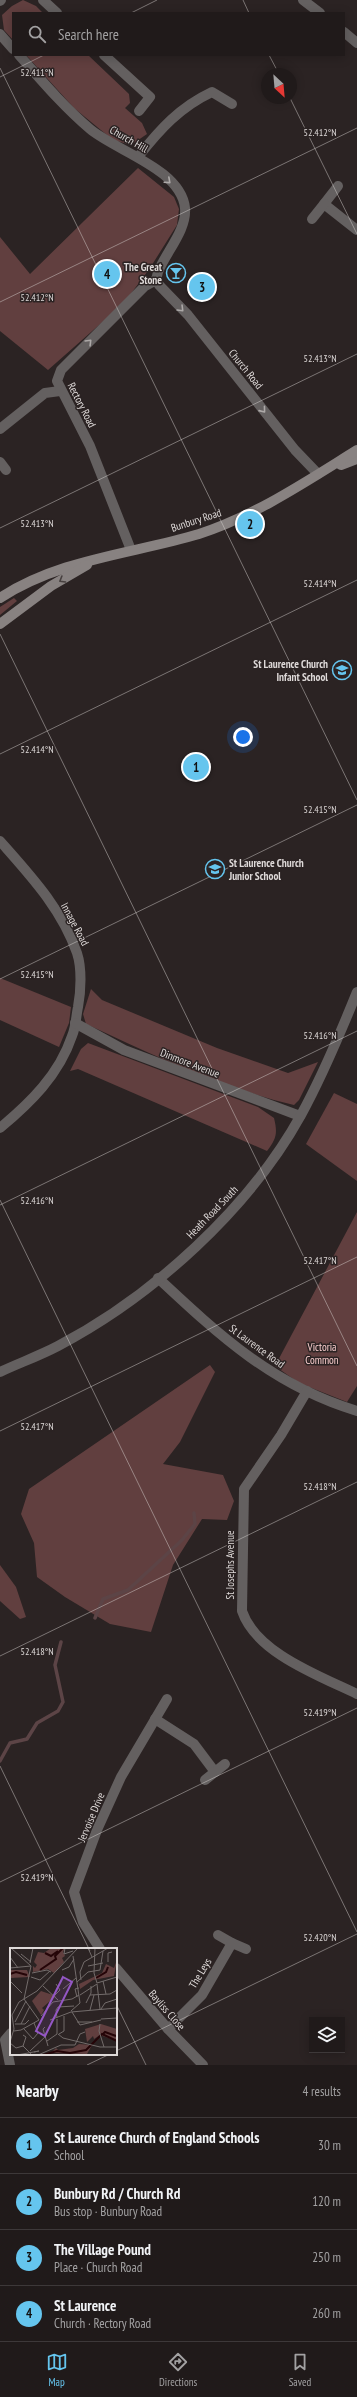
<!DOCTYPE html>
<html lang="en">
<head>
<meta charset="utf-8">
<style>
  :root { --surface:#201a1a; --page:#282323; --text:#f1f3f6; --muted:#a2a1a2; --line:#3d3839; --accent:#65c5ee }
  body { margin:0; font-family:"PT Sans Narrow",sans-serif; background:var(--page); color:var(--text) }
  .controls { position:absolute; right:12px; bottom:12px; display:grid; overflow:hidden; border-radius:0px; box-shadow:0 2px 10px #0003 }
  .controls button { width:36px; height:36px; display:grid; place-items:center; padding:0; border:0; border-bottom:1px solid var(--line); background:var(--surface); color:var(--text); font:20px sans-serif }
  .compass { position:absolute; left:261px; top:68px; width:36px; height:36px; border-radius:50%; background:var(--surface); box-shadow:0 2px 10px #0003; rotate:154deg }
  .you { position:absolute; left:243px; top:737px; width:14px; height:14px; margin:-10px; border:3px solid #fff; border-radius:50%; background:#1a73e8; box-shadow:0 0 0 6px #1a73e833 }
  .badge { display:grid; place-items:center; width:26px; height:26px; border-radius:50%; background:var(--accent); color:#111; font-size:13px; font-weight:700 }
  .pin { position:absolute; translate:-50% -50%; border:2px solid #fff; box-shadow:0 1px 4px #0006 }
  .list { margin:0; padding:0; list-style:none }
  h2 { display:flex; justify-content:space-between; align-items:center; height:52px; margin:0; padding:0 16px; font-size:17px }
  h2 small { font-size:13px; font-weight:400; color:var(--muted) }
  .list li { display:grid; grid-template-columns:26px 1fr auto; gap:12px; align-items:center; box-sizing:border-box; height:56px; padding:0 16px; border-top:1px solid var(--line) }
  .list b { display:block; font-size:15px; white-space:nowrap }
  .list p { margin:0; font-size:13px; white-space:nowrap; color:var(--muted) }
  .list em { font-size:13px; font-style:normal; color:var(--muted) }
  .icon { flex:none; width:22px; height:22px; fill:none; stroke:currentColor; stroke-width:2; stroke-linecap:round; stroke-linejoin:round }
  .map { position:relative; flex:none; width:357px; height:2065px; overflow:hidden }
  .search { position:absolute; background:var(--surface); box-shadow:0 2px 10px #0003; left:12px; right:12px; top:12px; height:44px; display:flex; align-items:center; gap:10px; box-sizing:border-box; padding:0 14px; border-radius:0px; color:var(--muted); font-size:15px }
  .sheet { height:276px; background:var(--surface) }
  nav { display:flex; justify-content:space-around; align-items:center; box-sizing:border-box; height:56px; border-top:1px solid var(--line); background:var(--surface); font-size:11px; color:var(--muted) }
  nav a { display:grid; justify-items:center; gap:2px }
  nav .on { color:var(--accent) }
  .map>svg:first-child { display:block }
</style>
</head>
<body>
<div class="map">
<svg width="357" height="2065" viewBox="0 0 357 2065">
  <rect width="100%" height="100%" fill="#2b2323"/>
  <g fill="#613f3f">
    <path d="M23,0L36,6L43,13H13V40L4,30L2,15L12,6Z"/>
    <path d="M26,55H88L129,94L130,103L125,108L142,123L147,134L131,145L113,140L74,108Z"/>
    <path d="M138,168L174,197L179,209L177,225L150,268L124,303L48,370L0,331V237L30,274Z"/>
    <path d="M14,598L17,601L0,615V607Z"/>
    <path d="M0,978L71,1007L69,1023L59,1047L0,1020Z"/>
    <path d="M91,989L102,1000L217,1048L288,1073L318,1062L299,1100L294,1105C222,1088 153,1055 86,1024L83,1014Z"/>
    <path d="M88,1043L258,1107L274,1118C278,1134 276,1139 267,1151L78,1069L70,1071L81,1049Z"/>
    <path d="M334,1093L357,1104V1181L306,1144Z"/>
    <path d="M357,1212V1386L347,1402L299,1383L275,1366Z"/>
    <path d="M210,1365L215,1372L180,1442L163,1464L223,1475L234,1501L227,1520L202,1519L173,1565L151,1632L110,1624L65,1597L37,1577L34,1543L21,1514L29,1489Z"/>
    <path d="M0,1565L16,1587L26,1617L20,1619L0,1601Z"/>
  </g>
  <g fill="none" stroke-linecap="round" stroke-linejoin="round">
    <g stroke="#5c4446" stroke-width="3.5">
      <path d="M95,1618L103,1599L128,1590L182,1540L195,1524L194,1513"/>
      <path d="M0,1761L10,1743L27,1739L37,1723L58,1711L63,1702L55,1665L61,1642"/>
    </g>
    <g stroke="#646060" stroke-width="10">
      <path d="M43,0L57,13"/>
      <path d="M303,0L320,13"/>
      <path d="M0,1L1,0"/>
      <path d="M344,32L357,43"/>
      <path d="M104,55L150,97L139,111"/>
      <path d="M138,157C160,129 180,107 212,92L232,104"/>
      <path d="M338,186L324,204L357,230"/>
      <path d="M312,219L324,204"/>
      <path d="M0,429L45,393L60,391"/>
      <path d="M0,462L6,470"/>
      <path d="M131,550L90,446L57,381L61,370L145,286L156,280"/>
      <path d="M0,841C30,875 62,909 77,953C82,968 81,991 78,1007C76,1016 76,1027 72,1036C59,1075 30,1103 0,1128"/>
      <path d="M75,1023L124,1050L300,1116"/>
      <path d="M158,1278C220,1336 274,1386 357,1411"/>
      <path d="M0,1372C19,1363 39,1356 58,1346C153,1296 249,1209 301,1115C323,1075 340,1034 357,992"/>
      <path d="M307,1391L281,1435L244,1489L242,1611C256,1653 320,1676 357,1694"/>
      <path d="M155,1719L194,1744L215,1772"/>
      <path d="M205,1780L225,1764"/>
      <path d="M218,1935L232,1943"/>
      <path d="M100,1949L83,1922L74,1892L97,1830L121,1777L167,1699"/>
      <path d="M116,1968L168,2029L203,2065"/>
      <path d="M168,2029L202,1995L232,1943L246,1949"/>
      <path d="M10,2065L5,2040L11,2033"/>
    </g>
    <g stroke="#646060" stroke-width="10">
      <path d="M0,34L13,49"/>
      <path d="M19,55C42,81 64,107 90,129C116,151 181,169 185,208C187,230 166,252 158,272L156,280L159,285L188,315L295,450L318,474"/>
    </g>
    <g stroke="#888281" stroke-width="10">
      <path d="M341,465L357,459"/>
      <path d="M0,598C59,559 132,554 199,534C255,516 307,481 357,450"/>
      <path d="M0,624L51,586L87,565"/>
    </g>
  </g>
  <defs><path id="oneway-chevron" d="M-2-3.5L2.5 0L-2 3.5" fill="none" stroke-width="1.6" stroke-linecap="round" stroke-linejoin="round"/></defs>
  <g stroke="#ada9a8">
    <use href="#oneway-chevron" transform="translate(168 181) rotate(42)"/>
    <use href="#oneway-chevron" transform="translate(181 309) rotate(45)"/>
    <use href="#oneway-chevron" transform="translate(89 342) rotate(-45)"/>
    <use href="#oneway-chevron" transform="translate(263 410) rotate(51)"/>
  </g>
  <use stroke="#47403f" href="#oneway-chevron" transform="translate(62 580) rotate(149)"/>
  <path fill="none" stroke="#ded9d8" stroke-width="1" stroke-opacity="0.45" d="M243,0L249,13M131,13L157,0M269,55L279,74M0,68L357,800M0,77L44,55M290,98L357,234M0,302L357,128M0,528L357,354M0,634L357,1366M0,754L357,580M0,979L357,805M0,1200L357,1932M0,1205L357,1031M0,1431L357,1257M0,1656L357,1482M0,1766L89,1949M0,1882L357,1708M116,2004L146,2065M116,2051L357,1934M87,2065L110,2054"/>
  <defs>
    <g id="bar-ring" transform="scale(1)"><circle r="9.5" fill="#2b2323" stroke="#65c5ee" stroke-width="1.5"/><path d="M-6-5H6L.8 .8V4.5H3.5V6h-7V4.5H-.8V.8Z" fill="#65c5ee"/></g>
    <g id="school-ring" transform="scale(1)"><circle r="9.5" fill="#2b2323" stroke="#65c5ee" stroke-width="1.5"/><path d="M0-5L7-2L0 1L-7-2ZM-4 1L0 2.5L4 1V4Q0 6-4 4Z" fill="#65c5ee"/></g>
  </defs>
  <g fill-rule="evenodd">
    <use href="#bar-ring" x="176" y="273"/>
    <use href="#school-ring" x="342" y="670"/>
    <use href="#school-ring" x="215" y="869"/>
  </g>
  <g text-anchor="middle" stroke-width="3" stroke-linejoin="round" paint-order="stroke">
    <g font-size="11" fill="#ded9d8" stroke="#2b2323">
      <text transform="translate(129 139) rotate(30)" y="4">Church Hill</text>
      <text transform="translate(246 369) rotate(51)" y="4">Church Road</text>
      <text transform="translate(82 405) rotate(63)" y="4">Rectory Road</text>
      <text transform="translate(196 520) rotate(-18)" y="4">Bunbury Road</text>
      <text transform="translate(75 924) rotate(62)" y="4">Innage Road</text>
      <text transform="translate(190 1063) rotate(21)" y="4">Dinmore Avenue</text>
      <text transform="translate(212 1212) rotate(-46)" y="4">Heath Road South</text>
      <text transform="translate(257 1346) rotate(36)" y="4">St Laurence Road</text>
      <text transform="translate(230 1565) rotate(-90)" y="4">St Josephs Avenue</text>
      <text transform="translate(91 1817) rotate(-67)" y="4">Jervoise Drive</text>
      <text transform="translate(200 1973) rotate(-59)" y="4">The Leys</text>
      <text transform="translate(167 2010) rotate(49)" y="4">Bayliss Close</text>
    </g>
    <g font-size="11" font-weight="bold" fill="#ded9d8" stroke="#2b2323" text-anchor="end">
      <text x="162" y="271">The Great<tspan x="162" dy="13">Stone</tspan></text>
      <text x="328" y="668">St Laurence Church<tspan x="328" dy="13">Infant School</tspan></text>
      <text x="229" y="867" text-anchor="start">St Laurence Church<tspan x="229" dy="13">Junior School</tspan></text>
    </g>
    <g font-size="11" fill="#fdd0d0" stroke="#2b2323">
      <text x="322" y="1351">Victoria<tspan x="322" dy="13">Common</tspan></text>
    </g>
  </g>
  <g transform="translate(10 1948)">
    <rect width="107" height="107" fill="#2b2323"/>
    <path d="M41,0H55L53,4L55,8L52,10L54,14L44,25L38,21L23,24V18L25,20L27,17L24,14L28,4L34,5ZM107,12L104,28L83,32L70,41L69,36L92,25L96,16L104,20ZM0,22H17L20,29L0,30ZM31,43L46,48L32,60L34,62L31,67L22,53ZM91,76L107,81V93L90,87L84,91L83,88L77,94L75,81ZM69,96L82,97L77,106L41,105L46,100L48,102L63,100Z" fill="#613f3f"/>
    <path fill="none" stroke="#240407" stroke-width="2" d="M35,5L41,8L48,3M30,22L46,11L45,8L53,0M0,26L6,24L17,27M86,30L96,24L98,19M93,86L95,84L106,88M33,107L47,103L60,105L76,102L92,86L107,93"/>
    <path fill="none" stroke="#736c6b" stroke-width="1" d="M1,0L21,18L14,51L29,72M55,0L54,6L63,3M85,0L84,25L87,35M80,3L78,0L82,9M11,6L21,14M0,9L8,20M98,14V5L102,4M20,15L23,0M78,18L93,15M0,20L21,18M52,22L59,19L64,11M22,25L37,22L41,24M21,29L30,32L40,23M71,32L70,24L74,14L98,0M0,33L12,45M93,33L96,46M67,34L78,24L90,22L93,3M87,35L107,29M87,36L90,61M33,38L48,52M53,41L66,30M45,47L50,42L46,36M70,47L87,36M80,47L100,46L107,42M67,49L65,41L69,40M76,55L81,45V38M91,61L95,55L107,51M80,62L84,47M61,63L70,55L63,8M62,64L70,77L91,72M31,68L43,54L62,51L69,47M47,70L46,62L48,59L64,58M91,71L107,70M40,72L61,64L107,60M5,74L16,53M67,74H82M5,76H15L19,72M11,76L20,58M90,76L89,83L94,99M35,79L33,81L38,98M14,81L23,91L28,85L24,75M4,83L11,82L29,72M48,86L53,90L90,99H107M49,86L54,83V68M13,87L16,89L13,98M37,93L47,86V71M0,94L4,81L2,67L9,54L27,43L68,0M0,95L6,100L13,98M13,98L22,107M20,103L36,88M7,107L29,103L24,104M28,107L51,97H65L70,86L75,84"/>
    <path fill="#9457c5" fill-opacity="0.15" stroke="#9457c5" stroke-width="2" d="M53,29L62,34L35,88L26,83Z"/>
    <rect width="107" height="107" fill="none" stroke="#ded9d8" stroke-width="2"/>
  </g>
  <g font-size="10" text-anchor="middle" fill="#ded9d8" stroke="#2b2323" stroke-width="3" stroke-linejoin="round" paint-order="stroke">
    <text x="37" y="76">52.411°N</text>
    <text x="320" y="136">52.412°N</text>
    <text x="37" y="301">52.412°N</text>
    <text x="320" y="362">52.413°N</text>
    <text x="37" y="527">52.413°N</text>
    <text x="320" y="587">52.414°N</text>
    <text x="37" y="753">52.414°N</text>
    <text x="320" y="813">52.415°N</text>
    <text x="37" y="978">52.415°N</text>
    <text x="320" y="1039">52.416°N</text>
    <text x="37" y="1204">52.416°N</text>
    <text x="320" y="1264">52.417°N</text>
    <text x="37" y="1430">52.417°N</text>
    <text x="320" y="1490">52.418°N</text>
    <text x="37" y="1655">52.418°N</text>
    <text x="320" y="1716">52.419°N</text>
    <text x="37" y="1881">52.419°N</text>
    <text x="320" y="1941">52.420°N</text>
  </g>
</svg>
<div class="controls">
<button><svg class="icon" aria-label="layers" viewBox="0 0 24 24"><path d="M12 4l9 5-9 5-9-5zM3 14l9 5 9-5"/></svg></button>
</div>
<svg class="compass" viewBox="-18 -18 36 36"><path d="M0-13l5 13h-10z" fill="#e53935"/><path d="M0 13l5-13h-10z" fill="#a2a1a2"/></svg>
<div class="you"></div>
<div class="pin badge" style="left:196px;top:767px">1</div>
<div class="pin badge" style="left:250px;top:524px">2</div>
<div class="pin badge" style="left:202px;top:287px">3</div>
<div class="pin badge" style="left:107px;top:274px">4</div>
<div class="search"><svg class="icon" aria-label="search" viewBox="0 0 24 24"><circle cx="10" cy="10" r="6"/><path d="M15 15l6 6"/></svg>Search here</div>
</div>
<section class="sheet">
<h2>Nearby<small>4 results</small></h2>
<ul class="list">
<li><span class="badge">1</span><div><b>St Laurence Church of England Schools</b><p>School</p></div><em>30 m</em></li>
<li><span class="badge">2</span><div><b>Bunbury Rd / Church Rd</b><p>Bus stop · Bunbury Road</p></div><em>120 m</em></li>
<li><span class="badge">3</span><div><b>The Village Pound</b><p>Place · Church Road</p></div><em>250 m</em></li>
<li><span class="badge">4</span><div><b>St Laurence</b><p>Church · Rectory Road</p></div><em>260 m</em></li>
</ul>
</section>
<nav>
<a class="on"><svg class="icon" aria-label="map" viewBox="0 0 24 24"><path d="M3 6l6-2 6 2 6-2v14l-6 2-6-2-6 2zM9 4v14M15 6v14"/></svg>Map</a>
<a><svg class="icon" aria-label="directions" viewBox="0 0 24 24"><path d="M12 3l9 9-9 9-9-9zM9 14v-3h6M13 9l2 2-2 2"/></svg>Directions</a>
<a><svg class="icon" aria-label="saved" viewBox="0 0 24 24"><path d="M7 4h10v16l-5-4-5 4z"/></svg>Saved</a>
</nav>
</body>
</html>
